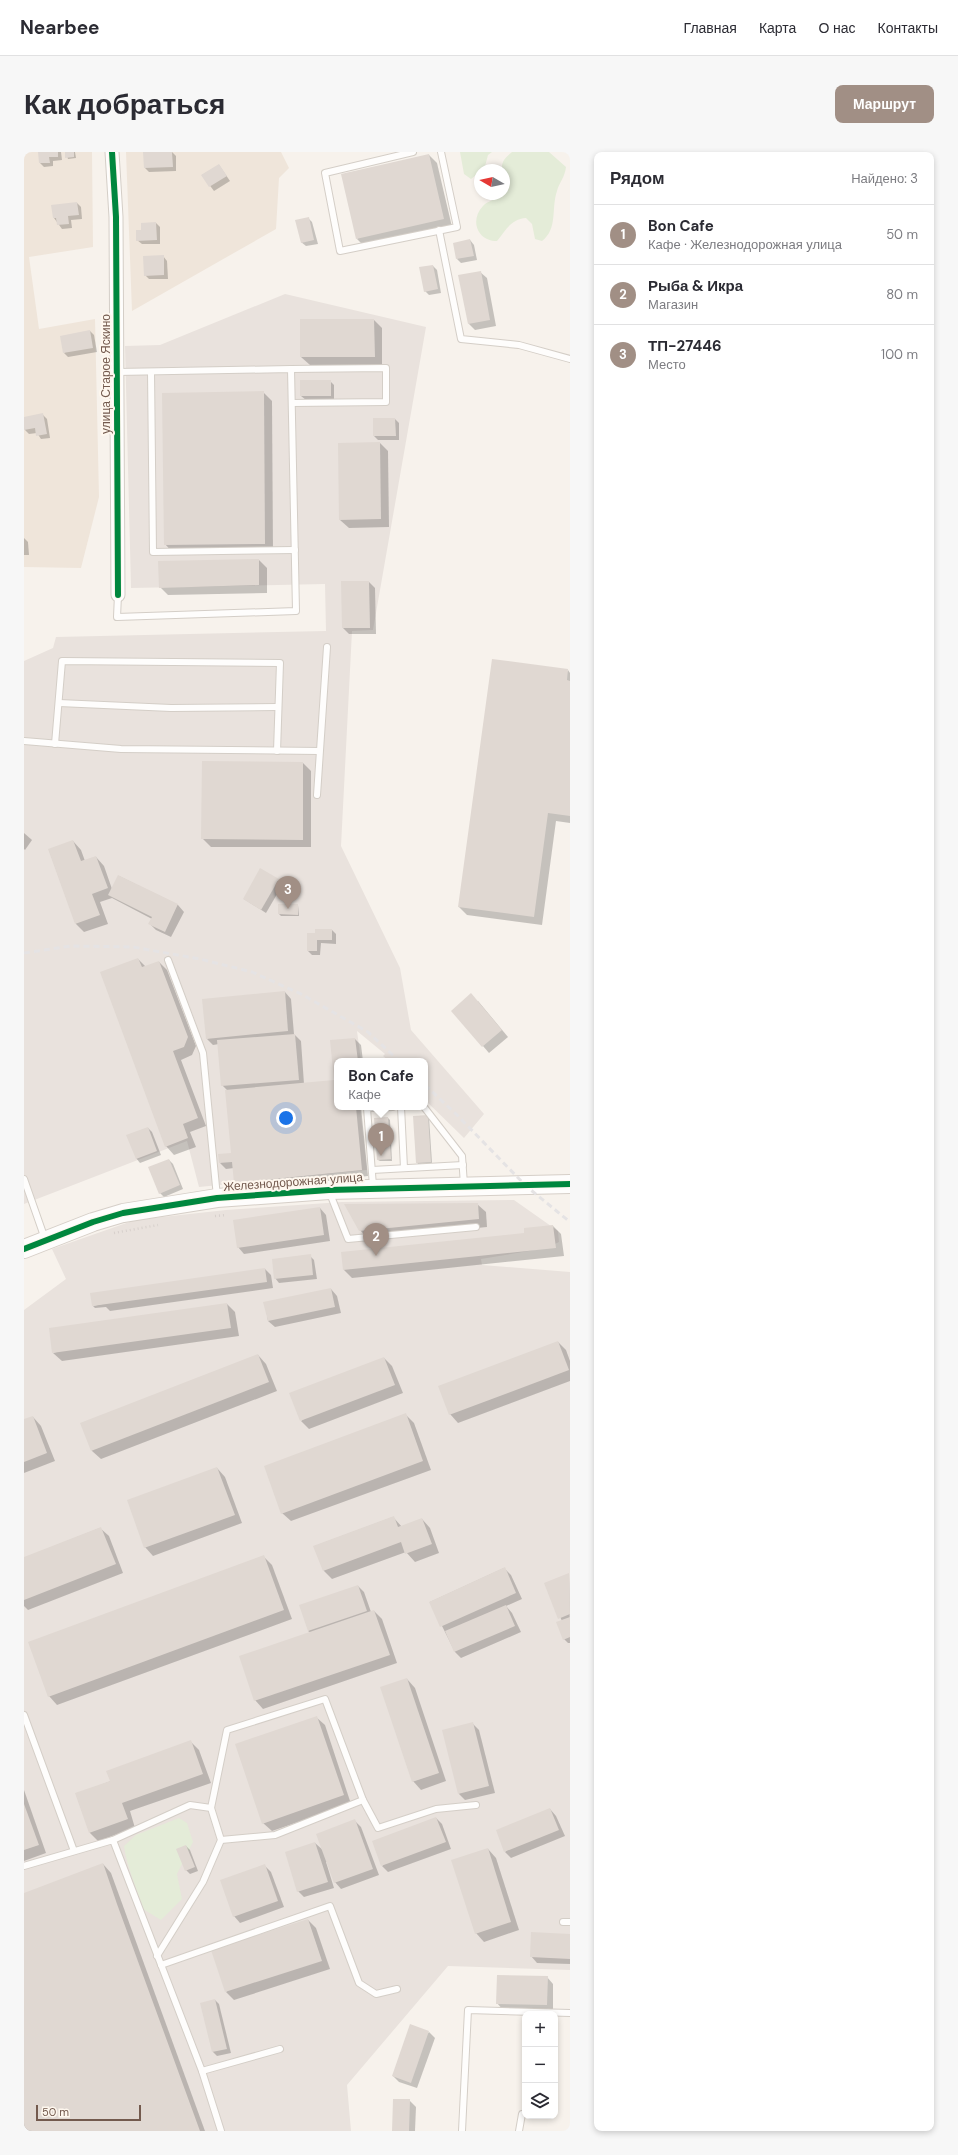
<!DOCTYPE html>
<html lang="ru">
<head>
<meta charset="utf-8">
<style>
  :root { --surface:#fff; --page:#f7f7f7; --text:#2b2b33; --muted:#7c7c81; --line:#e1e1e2; --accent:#a18f85 }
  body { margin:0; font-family:"DM Sans",sans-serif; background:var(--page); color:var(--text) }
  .controls { position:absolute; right:12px; bottom:12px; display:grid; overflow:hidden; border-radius:8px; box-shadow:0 2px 6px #0003 }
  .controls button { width:36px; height:36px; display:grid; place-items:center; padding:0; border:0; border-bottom:1px solid var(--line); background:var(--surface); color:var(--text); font:20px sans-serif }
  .compass { position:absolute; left:450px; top:12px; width:36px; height:36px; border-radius:50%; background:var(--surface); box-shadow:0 2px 6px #0003; rotate:279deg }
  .scale { position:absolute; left:12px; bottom:10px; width:105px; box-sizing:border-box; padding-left:4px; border:2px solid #735a4e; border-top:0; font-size:11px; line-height:14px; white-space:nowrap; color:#735a4e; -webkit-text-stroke:3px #fef7ee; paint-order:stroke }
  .you { position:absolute; left:262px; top:966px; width:14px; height:14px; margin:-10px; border:3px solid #fff; border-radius:50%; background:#1a73e8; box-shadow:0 0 0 6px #1a73e833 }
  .badge { display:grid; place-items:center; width:26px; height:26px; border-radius:50%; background:var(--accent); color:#fff; font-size:13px; font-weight:700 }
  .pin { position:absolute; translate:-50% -33px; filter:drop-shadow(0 1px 2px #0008) }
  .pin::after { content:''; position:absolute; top:21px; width:14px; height:12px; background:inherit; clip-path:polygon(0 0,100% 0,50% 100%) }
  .popup { position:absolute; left:310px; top:906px; width:94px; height:52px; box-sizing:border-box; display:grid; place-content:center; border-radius:8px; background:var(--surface); filter:drop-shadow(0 1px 3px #0005); font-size:13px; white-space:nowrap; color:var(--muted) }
  .popup b { font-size:15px; color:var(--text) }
  .popup::after { content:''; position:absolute; left:50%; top:100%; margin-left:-8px; border:8px solid transparent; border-top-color:var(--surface) }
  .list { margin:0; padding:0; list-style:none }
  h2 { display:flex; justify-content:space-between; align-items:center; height:52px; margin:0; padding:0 16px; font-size:17px }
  h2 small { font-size:13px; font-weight:400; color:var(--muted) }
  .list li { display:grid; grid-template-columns:26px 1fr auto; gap:12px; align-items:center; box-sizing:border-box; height:60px; padding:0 16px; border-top:1px solid var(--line) }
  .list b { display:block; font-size:15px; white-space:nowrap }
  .list p { margin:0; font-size:13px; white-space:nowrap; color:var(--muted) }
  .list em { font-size:13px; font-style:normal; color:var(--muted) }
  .icon { flex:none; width:22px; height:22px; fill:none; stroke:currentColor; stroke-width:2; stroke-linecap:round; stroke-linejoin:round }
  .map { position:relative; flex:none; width:546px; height:1979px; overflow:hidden; border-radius:8px }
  header { display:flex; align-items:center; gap:24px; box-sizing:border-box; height:56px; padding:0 20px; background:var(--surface); border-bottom:1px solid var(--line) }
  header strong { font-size:19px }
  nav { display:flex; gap:22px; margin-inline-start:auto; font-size:14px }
  .intro { display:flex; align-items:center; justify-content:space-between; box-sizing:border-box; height:96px; padding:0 24px }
  h1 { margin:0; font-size:28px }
  .button { padding:10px 18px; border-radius:8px; background:var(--accent); color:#fff; font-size:14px; font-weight:700 }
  main { display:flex; gap:24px; padding:0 24px }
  aside { flex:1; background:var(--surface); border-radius:8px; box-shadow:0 2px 6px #0003 }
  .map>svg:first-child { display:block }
</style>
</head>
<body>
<header>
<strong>Nearbee</strong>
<nav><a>Главная</a><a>Карта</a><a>О нас</a><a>Контакты</a></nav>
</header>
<div class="intro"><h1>Как добраться</h1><a class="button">Маршрут</a></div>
<main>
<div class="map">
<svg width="546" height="1979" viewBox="0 0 546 1979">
  <rect width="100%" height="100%" fill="#f7f2ec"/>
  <g fill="#efe5da">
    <path d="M0,0H68L69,95L5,105L15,177L71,167L75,345L57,416L0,415Z"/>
    <path d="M102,0H257L265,16L255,26L252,77L108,159Z"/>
  </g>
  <g fill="#e9e2dd">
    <path d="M261,142L402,175L349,478L328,479L317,694L376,816L387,878L460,962L440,986L401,948V909H365L359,904L361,902L333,879L337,909H313V955H336L343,1018L175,1035L163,989L0,1052V509L29,496L32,485L302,479L301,432L107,436L101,194L136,193Z"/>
    <path d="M490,1048L534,1079L535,1090L523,1096L457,1107L458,1113L546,1120V1818L424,1814L323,1933L327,1979H0V1158L42,1127L28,1097L111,1068L202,1058L318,1050Z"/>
  </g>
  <g fill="#e4ecd8">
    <path d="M436,0H468L464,3L460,18H456V20L447,27L440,22Z"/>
    <path d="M488,0H525L542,15C541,25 535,31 533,39C527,56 534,77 518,89L511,87L508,72L502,66C487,67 482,78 473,89C454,89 445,69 459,54C462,50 468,49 472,46C476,44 475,42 480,42V18H478C477,9 482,5 488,0Z"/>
    <path d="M155,1666L163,1671L169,1690L153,1722L158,1747L137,1768L119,1757C113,1736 103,1716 100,1694L112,1683Z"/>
  </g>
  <g fill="#0003">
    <path d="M15,0H37L38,8L29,9V14L20,15L16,11Z"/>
    <path d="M42,0H51L52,6L44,7Z"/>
    <path d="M148,0L152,4V19L125,20L121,16L120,1Z"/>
    <path d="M405,3L413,11L428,75L341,95L333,87Z"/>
    <path d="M195,13L206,29L190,39L178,23Z"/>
    <path d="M53,51L57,55L58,67L47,68L48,76L38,77L30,66Z"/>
    <path d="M284,66L288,70L294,92L282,94L277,90Z"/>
    <path d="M132,71L136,75V92H118L113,88Z"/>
    <path d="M446,88L450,93L453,108L437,111L433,107Z"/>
    <path d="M139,104L143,109L144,127H125L121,123Z"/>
    <path d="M409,114L413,118L417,141L405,143L401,139Z"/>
    <path d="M456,120L463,126L472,174L451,178L445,172Z"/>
    <path d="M350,168L358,176V213H286L277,205Z"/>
    <path d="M66,179L70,183L73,200L44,205L40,201Z"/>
    <path d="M277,229H306L310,233V248H282L277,244Z"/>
    <path d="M239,240L248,249L249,400L149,401L141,392Z"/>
    <path d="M19,263L23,267L26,286L17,287L13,281L5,282L1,278L0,266Z"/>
    <path d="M371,267L375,271V288H354L350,284Z"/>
    <path d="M356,291L364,299L365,375L325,376L316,368Z"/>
    <path d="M0,386L4,390L5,403H0Z"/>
    <path d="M235,408L243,416V441L144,443L136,435Z"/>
    <path d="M345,430L351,436L352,482H325L319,476Z"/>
    <path d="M544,518L546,521V671L532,669L518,773L443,763L435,755Z"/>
    <path d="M179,610L279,611L287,619V695H187L178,686Z"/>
    <path d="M0,681L8,688L1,698L0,697Z"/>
    <path d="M49,689L57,698L61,709L72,705L80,714L88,737L95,724L154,753L160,760L147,785L132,778L125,771L128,767L88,746L76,750L84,772L60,780L52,772L25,698Z"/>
    <path d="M237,718L259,732L242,761L220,747Z"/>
    <path d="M274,753L275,764H257L255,762Z"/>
    <path d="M308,778L312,782V792L297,791L296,803H288L284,799L292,782Z"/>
    <path d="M114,807L122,815L135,810L143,818L172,894L168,903L157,908L182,974L166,980L172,995L150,1003L142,994Z"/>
    <path d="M261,840L267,847L270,882L277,889L280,932L312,929L308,889L331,887L337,893L339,909H313V955H337L344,1024L218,1037L211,1030L210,1016L202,1017L196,1011L209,1002L204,939L198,933L195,892L189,893L183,887Z"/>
    <path d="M454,849L484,885L465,901L429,859Z"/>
    <path d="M404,964L405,965L408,1011L394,1012L393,1010Z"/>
    <path d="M364,966L366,968L368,1009H356L354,1008Z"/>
    <path d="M124,976L128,980L137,1003L116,1011L112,1006Z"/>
    <path d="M145,1008L149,1012L159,1037L140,1045L136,1041Z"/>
    <path d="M453,1052L462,1060L463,1075L344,1087L336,1078Z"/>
    <path d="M296,1056L302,1063L306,1089L220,1102L214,1095Z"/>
    <path d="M529,1074L537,1082L540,1104L328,1126L320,1118L318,1101L501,1082Z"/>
    <path d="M286,1104L290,1108L293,1127L255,1131L251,1126Z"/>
    <path d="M241,1117L247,1123L249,1136L86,1159L82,1155L71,1156L69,1154Z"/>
    <path d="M307,1137L313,1144L317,1161L251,1175L244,1169L241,1151Z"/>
    <path d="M203,1152L211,1160L215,1184L38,1209L29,1201Z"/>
    <path d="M534,1190L542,1198L546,1209V1229L434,1271L426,1262Z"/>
    <path d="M234,1203L242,1212L253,1239L77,1307L68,1299L58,1272Z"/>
    <path d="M360,1206L368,1214L379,1241L285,1277L277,1269Z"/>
    <path d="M381,1262L390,1271L407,1318L267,1369L258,1361Z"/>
    <path d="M9,1265L17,1274L31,1309L0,1321V1269Z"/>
    <path d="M193,1316L201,1325L218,1371L129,1404L121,1395Z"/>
    <path d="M369,1365L378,1375L398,1367L406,1376L415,1401L391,1410L382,1400L308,1427L300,1419L291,1394Z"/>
    <path d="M76,1376L85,1384L99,1421L4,1458L0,1454V1406Z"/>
    <path d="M240,1405L248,1413L268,1467L33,1553L25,1544Z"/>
    <path d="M480,1416L487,1423L498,1447L482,1454L488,1461L497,1480L437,1506L431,1500L406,1450Z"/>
    <path d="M545,1422L546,1491H544L540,1487L538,1469L521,1432Z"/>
    <path d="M334,1434L340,1440L347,1460L350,1459L358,1467L373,1511L239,1557L231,1548L287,1481L284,1479Z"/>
    <path d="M383,1527L391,1536L422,1629L397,1638L389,1629Z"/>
    <path d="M292,1565L301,1573L327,1652L248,1679L239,1671Z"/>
    <path d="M448,1571L455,1578L471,1641L441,1648L435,1642Z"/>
    <path d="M167,1590L175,1598L187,1631L106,1659L111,1676L74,1689L66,1681L52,1642L87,1629Z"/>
    <path d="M0,1638L22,1701L0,1709Z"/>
    <path d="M526,1657L532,1664L541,1684L487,1706L481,1700Z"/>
    <path d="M412,1666L418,1672L427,1697L364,1720L358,1714Z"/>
    <path d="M331,1669L337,1675L355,1723L317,1737L311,1730L303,1710H302L310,1736L280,1745L274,1739L291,1691L300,1699Z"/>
    <path d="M162,1694L166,1698L174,1719L166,1722L162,1718Z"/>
    <path d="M464,1697L472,1706L495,1778L460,1790L452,1781Z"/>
    <path d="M79,1712L87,1721L181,1979H0V1742Z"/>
    <path d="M241,1714L247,1720L260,1755L216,1771L210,1764Z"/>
    <path d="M284,1768L292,1776L306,1817L210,1848L202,1840Z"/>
    <path d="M546,1783V1812L513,1811L507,1804Z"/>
    <path d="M523,1825L529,1832V1859L479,1858L473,1851Z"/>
    <path d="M191,1848L195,1852L207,1901L193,1904L189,1900L177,1852Z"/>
    <path d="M405,1880L411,1886L393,1936L375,1930L369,1924Z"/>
    <path d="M385,1948L392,1955L391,1979H369Z"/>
  </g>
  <g fill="#e0d8d2">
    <path d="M14,0H34V5H25L26,11H15Z"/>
    <path d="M41,0H50V5L41,6Z"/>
    <path d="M119,0H148L149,15L120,16Z"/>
    <path d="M405,2L420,67L332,87L317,22Z"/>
    <path d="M195,12L203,24L185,35L177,23Z"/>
    <path d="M53,50L55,63L44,64L45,72L33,73L32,66H29L27,53Z"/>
    <path d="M285,65L290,88L277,91L271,68Z"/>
    <path d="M132,70L133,88L112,89V78H117V71Z"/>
    <path d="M446,87L450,104L432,107L429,91Z"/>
    <path d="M140,103V123L120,124L119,104Z"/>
    <path d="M409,113L414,137L400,140L395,115Z"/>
    <path d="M457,119L466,168L444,172L434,123Z"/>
    <path d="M276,167H350L351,205H276Z"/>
    <path d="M66,178L69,196L39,201L36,184Z"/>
    <rect x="276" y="228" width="31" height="16"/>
    <path d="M240,239L241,392L140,393L138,241Z"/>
    <path d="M19,261L23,282L12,284L11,276L0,278V265Z"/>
    <path d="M349,266H371L372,284H349Z"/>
    <path d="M356,290L357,367L315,368L314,291Z"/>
    <path d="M235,407V433L135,436L134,409Z"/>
    <path d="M317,429H345L346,476H318Z"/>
    <path d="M468,507L544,517L543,528L546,529V664L524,661L510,765L434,755Z"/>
    <path d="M178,609L279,610V688L177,687Z"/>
    <path d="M49,688L57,709L72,704L84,736L68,742L76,763L51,772L24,697Z"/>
    <path d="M236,716L255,727L237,758L219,747Z"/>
    <path d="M94,723L154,752L141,780L124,772L128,765L84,743Z"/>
    <path d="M254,752H274V763L254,762Z"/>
    <path d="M291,777H308V788H293V799H283V781H291Z"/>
    <path d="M114,806L118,815L135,809L164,885L160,895L149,899L174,966L159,972L164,986L141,995L76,820Z"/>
    <path d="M261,839L264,879L182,887L178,847Z"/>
    <path d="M447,841L478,878L458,895L427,859Z"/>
    <path d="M271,882L275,928L197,934L193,888Z"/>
    <path d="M331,886L334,909H313V955H332L338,1018L210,1031L208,1010L195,1011L194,1002L207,1001L201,938L310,928L306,888Z"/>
    <path d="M404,963L407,1010L392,1011L389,964Z"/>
    <path d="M364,965L367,1007L353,1008L350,966Z"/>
    <path d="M124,975L133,999L112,1007L102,983Z"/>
    <path d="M145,1007L156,1033L135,1042L124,1015Z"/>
    <path d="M454,1051L455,1067L335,1079L320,1052Z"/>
    <path d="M296,1055L300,1083L213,1096L209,1068Z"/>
    <path d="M529,1073L532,1096L319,1118L317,1100L500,1081V1076Z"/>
    <path d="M287,1102L289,1123L250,1127L248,1107Z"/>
    <path d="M241,1116L243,1130L68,1154L66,1141Z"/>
    <path d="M307,1136L311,1155L244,1169L239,1150Z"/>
    <path d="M203,1151L207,1176L28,1201L25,1176Z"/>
    <path d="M534,1189L545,1218L425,1263L414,1234Z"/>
    <path d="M234,1202L245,1230L67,1299L56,1271Z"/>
    <path d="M360,1205L371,1233L276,1269L265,1241Z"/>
    <path d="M382,1261L399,1309L257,1362L240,1314Z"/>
    <path d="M9,1264L23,1301L0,1310V1267Z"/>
    <path d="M193,1315L211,1363L120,1396L103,1348Z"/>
    <path d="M370,1364L374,1375L398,1366L408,1392L381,1402L377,1390L299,1419L289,1394Z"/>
    <path d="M77,1375L92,1412L0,1448V1405Z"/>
    <path d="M240,1403L260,1458L24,1545L4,1490Z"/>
    <path d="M481,1415L492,1441L416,1475L405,1450Z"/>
    <path d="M545,1421L546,1462L534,1467L520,1431Z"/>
    <path d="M334,1433L343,1459L284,1479L275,1453Z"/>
    <path d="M482,1453L491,1474L430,1500L421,1479Z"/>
    <path d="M350,1458L366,1503L230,1549L215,1504Z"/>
    <path d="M546,1465V1485L539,1488L532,1470Z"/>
    <path d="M383,1526L415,1621L388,1630L356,1535Z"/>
    <path d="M293,1564L320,1643L238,1672L211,1592Z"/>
    <path d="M449,1570L465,1634L434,1642L418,1578Z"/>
    <path d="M167,1588L179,1622L98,1651L104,1667L65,1681L51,1641L86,1629L82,1619Z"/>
    <path d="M0,1652L15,1693L0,1698Z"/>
    <path d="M526,1656L535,1678L480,1700L472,1678Z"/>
    <path d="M412,1665L422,1690L357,1714L348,1689Z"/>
    <path d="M331,1667L349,1717L310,1731L292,1682Z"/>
    <path d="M291,1690L304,1730L273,1740L261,1700Z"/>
    <path d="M162,1693L171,1715L161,1719L152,1697Z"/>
    <path d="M464,1696L487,1770L451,1782L427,1708Z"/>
    <path d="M79,1711L93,1752L176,1979H0V1741Z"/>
    <path d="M241,1712L254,1749L209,1765L196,1728Z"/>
    <path d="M284,1767L298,1809L201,1840L187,1798Z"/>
    <path d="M507,1780L546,1782V1807L506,1805Z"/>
    <path d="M473,1823L524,1824L523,1853L472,1852Z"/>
    <path d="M191,1847L203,1897L188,1900L176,1851Z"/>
    <path d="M386,1872L405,1879L387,1931L368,1924Z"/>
    <path d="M369,1947H386L385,1979H368Z"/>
  </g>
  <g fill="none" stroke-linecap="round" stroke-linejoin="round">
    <g stroke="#d4cec7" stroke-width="8">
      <g id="lane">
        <path d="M389,0L301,21L316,99L433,75L417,0"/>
        <path d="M415,78L437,187L495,193L546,207"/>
        <path d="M267,217L362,216V250L268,251"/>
        <path d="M93,220L267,217L272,459L93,465L94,443"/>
        <path d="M127,220L129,400L271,398"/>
        <path d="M35,551L147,556L254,555"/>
        <path d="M0,589L97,597L295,599"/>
        <path d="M31,592L38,509L256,511L253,599"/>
        <path d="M293,643L303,495"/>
        <path d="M144,808L179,901L193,1045"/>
        <path d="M377,955L380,1016"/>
        <path d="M400,955L438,1004L440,1033"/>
        <path d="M348,1018L439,1013"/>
        <path d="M0,1027L21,1087"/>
        <path d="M349,1034L343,956L369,955"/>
        <path d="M305,1039L324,1087L452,1075"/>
        <path d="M0,1563L50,1699"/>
        <path d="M339,1648L354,1676L412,1657L452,1653"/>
        <path d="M187,1656L203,1578L301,1547L339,1648L251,1683L197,1688"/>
        <path d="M89,1688L166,1653L187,1656L197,1688L179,1730L133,1804"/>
        <path d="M0,1714L89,1688L178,1919L197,1979"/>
        <path d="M539,1770H546"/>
        <path d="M137,1813L306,1754L335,1831L352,1842L373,1837"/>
        <path d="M178,1919L256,1897"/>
        <path d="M438,1979L444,1858L546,1861"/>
        <path d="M495,1979L498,1962"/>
      </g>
    </g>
    <g stroke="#d4cec7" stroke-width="15">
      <path id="street" d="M88,0L92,65L94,443"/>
    </g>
    <g stroke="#d6cfc8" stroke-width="20">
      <path id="secondary" d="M0,1097L69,1070L99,1061L193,1046L305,1038L546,1032"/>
    </g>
    <g stroke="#d7d0cc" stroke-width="2.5" stroke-dasharray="1 3" stroke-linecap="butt">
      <path d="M191,1064L202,1063"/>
      <path d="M90,1081L134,1073"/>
    </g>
    <use href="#lane" stroke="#fefdfc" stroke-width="6"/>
    <use href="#street" stroke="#fefdfc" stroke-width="13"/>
    <use href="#secondary" stroke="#fefdfc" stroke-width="18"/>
    <g stroke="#e5e3e4" stroke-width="3" stroke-dasharray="6 4" stroke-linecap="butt">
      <path d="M0,801L47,794L109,795L176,807L228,820L277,842L344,880L375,909"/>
      <path d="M384,907L386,909"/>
      <path d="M401,933L433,963L502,1034L546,1070"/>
    </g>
    <g stroke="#fef7ee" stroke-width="8">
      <g id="cycleway">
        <path d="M88,0L92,65L94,443"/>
        <path d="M0,1097L69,1070L99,1061L193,1046L305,1038L546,1032"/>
      </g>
    </g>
    <use href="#cycleway" stroke="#00873e" stroke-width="6"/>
  </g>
  <g text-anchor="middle" stroke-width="4" stroke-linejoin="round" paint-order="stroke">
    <g font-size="12" fill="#735a4e" stroke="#fef7ee">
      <text transform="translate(82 222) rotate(-90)" y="4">улица Старое Яскино</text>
      <text transform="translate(269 1030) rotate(-4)" y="4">Железнодорожная улица</text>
    </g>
  </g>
</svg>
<div class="controls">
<button>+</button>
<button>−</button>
<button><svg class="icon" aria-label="layers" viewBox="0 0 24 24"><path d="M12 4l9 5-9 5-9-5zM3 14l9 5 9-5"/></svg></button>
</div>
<svg class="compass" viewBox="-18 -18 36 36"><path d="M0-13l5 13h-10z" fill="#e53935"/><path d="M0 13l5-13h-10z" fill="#7c7c81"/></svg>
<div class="scale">50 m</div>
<div class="you"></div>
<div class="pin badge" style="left:357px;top:1004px">1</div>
<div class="popup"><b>Bon Cafe</b>Кафе</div>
<div class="pin badge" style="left:352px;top:1104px">2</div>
<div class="pin badge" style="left:264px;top:757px">3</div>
</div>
<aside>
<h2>Рядом<small>Найдено: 3</small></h2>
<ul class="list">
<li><span class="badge">1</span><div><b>Bon Cafe</b><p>Кафе · Железнодорожная улица</p></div><em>50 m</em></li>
<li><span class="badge">2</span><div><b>Рыба &amp; Икра</b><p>Магазин</p></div><em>80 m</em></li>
<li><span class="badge">3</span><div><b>ТП-27446</b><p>Место</p></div><em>100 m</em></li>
</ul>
</aside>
</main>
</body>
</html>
